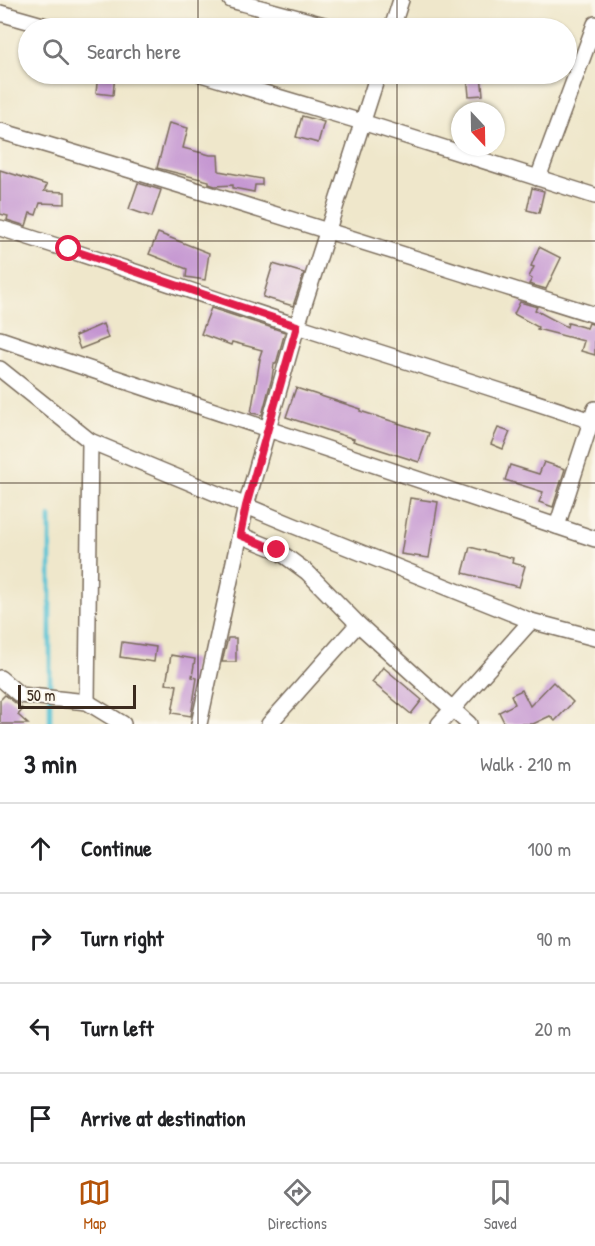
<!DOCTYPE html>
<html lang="en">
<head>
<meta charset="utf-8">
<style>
  :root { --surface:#fff; --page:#f2f2f2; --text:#202124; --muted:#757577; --line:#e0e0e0; --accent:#b45309 }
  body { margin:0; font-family:"Patrick Hand",sans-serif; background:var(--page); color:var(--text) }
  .compass { position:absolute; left:451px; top:102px; width:54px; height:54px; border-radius:50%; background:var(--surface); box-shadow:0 2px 4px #0004; rotate:158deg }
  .scale { position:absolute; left:18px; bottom:15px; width:118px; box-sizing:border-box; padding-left:6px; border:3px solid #3b2a1e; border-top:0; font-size:16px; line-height:21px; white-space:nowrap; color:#3b2a1e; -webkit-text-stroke:4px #fbf7ec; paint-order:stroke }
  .stop { position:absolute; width:18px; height:18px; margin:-14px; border:4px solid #e11d48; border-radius:50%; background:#fff }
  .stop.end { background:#e11d48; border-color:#fff; box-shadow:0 2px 6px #0008 }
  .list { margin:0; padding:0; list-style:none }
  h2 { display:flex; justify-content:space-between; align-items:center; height:78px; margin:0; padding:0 24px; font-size:26px }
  h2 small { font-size:20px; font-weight:400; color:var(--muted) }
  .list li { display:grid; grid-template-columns:39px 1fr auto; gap:18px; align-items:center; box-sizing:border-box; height:90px; padding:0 24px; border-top:2px solid var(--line) }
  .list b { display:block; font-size:22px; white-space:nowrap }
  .list em { font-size:20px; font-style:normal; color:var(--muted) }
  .icon { flex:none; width:33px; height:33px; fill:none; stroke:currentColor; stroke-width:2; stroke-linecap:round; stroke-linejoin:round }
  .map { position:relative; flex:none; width:595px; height:724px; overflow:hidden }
  .search { position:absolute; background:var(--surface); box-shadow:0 2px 4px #0004; left:18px; right:18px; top:18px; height:66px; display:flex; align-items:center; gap:15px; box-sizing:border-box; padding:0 21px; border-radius:33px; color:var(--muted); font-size:22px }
  .sheet { height:438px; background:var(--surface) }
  nav { display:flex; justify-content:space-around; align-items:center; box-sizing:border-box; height:84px; border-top:2px solid var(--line); background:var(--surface); font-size:16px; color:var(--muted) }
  nav a { display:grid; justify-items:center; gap:3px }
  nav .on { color:var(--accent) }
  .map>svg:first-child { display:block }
</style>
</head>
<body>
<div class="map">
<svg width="595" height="724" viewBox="0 0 595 724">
  <rect width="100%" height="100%" fill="#fbf7ec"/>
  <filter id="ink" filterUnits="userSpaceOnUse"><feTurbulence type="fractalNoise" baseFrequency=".0167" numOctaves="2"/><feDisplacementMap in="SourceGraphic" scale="12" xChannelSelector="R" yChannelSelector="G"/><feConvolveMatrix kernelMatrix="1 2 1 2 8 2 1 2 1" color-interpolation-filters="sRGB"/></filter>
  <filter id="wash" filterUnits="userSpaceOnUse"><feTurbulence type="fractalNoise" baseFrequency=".008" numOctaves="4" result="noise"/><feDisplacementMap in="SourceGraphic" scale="24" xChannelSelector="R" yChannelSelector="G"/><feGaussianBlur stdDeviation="1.35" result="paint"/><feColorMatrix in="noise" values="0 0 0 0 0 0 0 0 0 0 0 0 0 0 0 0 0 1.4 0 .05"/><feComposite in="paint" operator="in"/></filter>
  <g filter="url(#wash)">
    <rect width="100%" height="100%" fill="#efe7cb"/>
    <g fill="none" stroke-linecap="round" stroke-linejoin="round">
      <path stroke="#5ac4d5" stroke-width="4.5" d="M50,724V517"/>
    </g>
    <g id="blocks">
      <g fill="#c495d1">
        <path d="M98,74H115L113,95L96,93Z"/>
        <path d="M481,74L483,95L469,96L467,75Z"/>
        <path d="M302,116L324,122L318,143L296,137Z"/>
        <path d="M169,123L188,128L183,148L210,155H218L219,171L262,179V185H255L254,192L233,188V185L215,186L209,184V181L157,168Z"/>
        <path d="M0,170L47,185L44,191L65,192V204L40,203L36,215L30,213L26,226L7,220L8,216L0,214Z"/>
        <path d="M138,183L161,190L152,217L129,209Z"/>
        <path d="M532,188L544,191L539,213L527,210Z"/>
        <path d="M158,233L209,253L205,280L186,277L187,269L149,254Z"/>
        <path d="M539,247L561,258L546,289L529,284L532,279L529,277L534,267L531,266Z"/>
        <path d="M273,264L304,273L293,306L263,297Z"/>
        <path d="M520,302L537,307L535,310L567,327L568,323L587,328L589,323L595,325V355L581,351L584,341L537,329L538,327L514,314Z"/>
        <path d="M211,308L285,332L276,364H274L272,378L262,415L251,413L260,359H259L262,350L232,342L231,345L201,334Z"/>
        <path d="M103,324L108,338L80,349L75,336Z"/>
        <path d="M296,388L361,409L360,411L429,433L419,462L353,441L354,439L286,417Z"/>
        <path d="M498,428L510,432L503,449L491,444Z"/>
        <path d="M544,462L565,469L553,507L539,502L543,492L505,480L510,465L539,474Z"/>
        <path d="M410,498L438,502L429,558L401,554Z"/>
        <path d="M470,547L513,558L512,563L525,566L519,587L463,573Z"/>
        <path d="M228,638H236V662H222Z"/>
        <path d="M122,642L156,647L154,662L120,657Z"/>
        <path d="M171,655L195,659L192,677L197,678L191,716L172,713L177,685L166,684Z"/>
        <path d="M383,667L422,700L411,714L372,682Z"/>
        <path d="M553,682L573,702L555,721L550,716L533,724H505L499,712L515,704L511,695L522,690L530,706Z"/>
        <path d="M5,695L23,709L18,715L28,724H0V700Z"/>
      </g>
    </g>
  </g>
  <g filter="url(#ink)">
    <use href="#blocks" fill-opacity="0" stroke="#7a6c5b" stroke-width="1.5"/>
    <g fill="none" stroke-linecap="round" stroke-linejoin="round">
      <g stroke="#7a6c5b" stroke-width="18">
        <g id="street">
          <path d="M231,0L335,28"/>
          <path d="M0,13L53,28"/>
          <path d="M392,28L401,0"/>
          <path d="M201,74L362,122L595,196"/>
          <path d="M0,131C199,189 397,253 595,315"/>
          <path d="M538,178L595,24"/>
          <path d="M0,228C100,259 198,294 297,326C395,358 494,388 591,421"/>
          <path d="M0,339L595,539"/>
          <path d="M0,369L90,441L292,525L531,621L595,638"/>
          <path d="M557,526L595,409"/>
          <path d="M240,535L277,550L307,572L358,624L469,724"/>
          <path d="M0,678L20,695L87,702L123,724"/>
          <path d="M87,702L90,441"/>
          <path d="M199,724L246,506L297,326L378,74"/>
          <path d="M269,724L358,624"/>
          <path d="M439,724L531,621"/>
        </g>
      </g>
      <use href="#street" stroke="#fff" stroke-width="15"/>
    </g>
  </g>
  <g fill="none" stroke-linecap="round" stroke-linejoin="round" filter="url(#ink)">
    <path stroke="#e11d48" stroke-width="8" d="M69,249L297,326L246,506L240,535L277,550"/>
  </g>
  <path fill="none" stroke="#3b2a1e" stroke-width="1.5" stroke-opacity="0.55" d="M198,0V28M397,0V28M198,74V724M397,74V724M0,241H595M0,483H595"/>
</svg>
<svg class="compass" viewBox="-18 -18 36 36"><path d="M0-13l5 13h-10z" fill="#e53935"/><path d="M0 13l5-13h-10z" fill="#757577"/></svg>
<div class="scale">50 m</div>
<div class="stop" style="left:69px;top:249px"></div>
<div class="stop end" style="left:277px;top:550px"></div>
<div class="search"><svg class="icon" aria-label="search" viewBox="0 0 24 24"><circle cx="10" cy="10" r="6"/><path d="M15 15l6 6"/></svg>Search here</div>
</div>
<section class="sheet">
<h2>3 min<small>Walk · 210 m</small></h2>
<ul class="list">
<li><svg class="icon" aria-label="ahead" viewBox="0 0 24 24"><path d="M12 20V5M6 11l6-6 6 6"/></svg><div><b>Continue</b></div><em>100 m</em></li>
<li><svg class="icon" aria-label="right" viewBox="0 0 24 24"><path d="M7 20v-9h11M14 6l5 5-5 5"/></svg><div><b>Turn right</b></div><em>90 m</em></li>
<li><svg class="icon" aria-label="left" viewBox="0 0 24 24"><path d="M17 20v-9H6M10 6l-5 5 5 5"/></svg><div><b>Turn left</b></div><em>20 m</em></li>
<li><svg class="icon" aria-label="arrive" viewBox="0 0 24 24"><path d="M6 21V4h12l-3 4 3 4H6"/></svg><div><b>Arrive at destination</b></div></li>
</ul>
</section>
<nav>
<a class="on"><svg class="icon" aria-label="map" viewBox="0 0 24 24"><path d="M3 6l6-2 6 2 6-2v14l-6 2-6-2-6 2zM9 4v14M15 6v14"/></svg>Map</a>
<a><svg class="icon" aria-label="directions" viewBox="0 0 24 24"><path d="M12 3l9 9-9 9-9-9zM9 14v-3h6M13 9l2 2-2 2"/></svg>Directions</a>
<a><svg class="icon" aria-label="saved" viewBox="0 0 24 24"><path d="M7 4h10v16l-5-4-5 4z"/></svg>Saved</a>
</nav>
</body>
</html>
